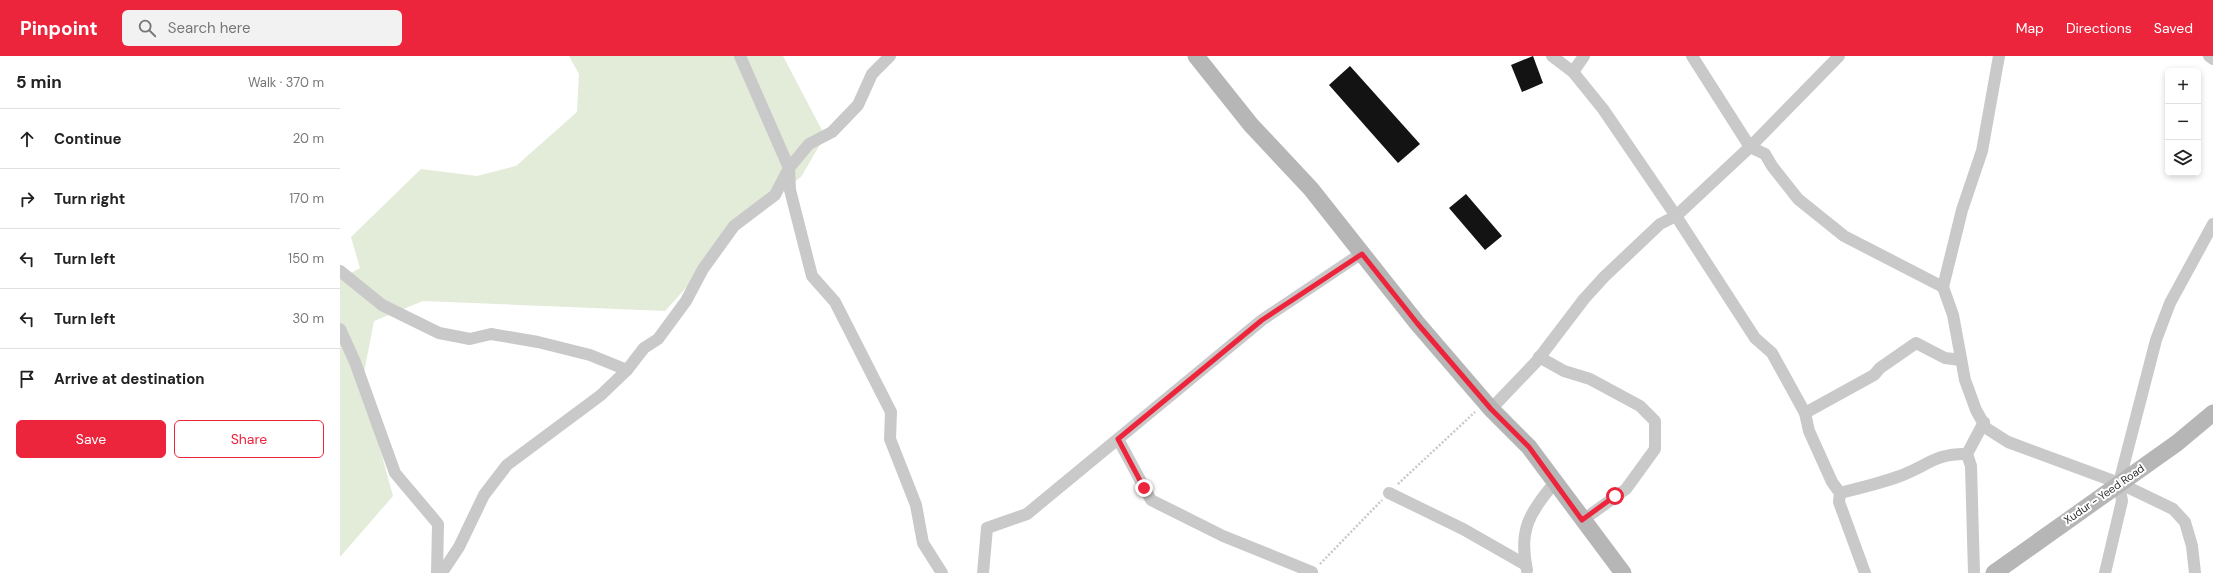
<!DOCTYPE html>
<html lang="en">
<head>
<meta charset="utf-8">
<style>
  :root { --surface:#fff; --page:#f2f2f2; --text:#222; --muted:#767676; --line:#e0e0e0; --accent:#ed253c }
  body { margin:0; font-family:"DM Sans",sans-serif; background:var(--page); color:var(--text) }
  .controls { position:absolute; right:12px; top:12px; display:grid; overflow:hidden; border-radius:6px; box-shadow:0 2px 6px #0003 }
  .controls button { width:36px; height:36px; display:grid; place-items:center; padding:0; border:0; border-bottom:1px solid var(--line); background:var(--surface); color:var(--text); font:20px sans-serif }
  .stop { position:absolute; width:12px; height:12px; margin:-9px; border:3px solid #ed253c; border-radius:50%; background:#fff }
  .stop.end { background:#ed253c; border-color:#fff; box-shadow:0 1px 4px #0008 }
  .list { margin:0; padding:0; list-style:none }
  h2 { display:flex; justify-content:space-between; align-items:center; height:52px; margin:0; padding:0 16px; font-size:17px }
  h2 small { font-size:13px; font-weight:400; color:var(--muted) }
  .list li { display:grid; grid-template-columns:26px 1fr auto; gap:12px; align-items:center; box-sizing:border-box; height:60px; padding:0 16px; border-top:1px solid var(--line) }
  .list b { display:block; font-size:15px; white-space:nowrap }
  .list em { font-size:13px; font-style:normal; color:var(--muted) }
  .actions { display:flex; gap:8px; padding:12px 16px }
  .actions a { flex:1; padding:9px 0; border:1px solid var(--accent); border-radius:6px; text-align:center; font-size:14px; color:var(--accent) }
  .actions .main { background:var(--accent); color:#fff }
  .icon { flex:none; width:22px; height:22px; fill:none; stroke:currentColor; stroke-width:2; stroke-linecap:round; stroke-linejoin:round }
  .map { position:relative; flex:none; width:1873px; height:517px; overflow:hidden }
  header { display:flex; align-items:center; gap:24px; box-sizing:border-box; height:56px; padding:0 20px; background:var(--accent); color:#fff }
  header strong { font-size:19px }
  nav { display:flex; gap:22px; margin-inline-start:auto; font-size:14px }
  .search { width:280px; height:36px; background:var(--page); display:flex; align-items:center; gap:10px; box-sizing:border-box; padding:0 14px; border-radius:6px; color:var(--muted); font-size:15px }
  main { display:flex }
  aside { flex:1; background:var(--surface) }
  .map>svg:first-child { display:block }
</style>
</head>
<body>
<header>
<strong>Pinpoint</strong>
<div class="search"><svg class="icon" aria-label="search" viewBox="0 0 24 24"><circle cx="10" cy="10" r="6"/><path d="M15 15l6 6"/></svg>Search here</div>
<nav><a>Map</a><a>Directions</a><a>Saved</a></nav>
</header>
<main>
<aside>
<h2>5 min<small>Walk · 370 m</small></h2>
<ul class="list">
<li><svg class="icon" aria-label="ahead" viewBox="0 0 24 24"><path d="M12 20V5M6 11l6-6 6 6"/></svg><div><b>Continue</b></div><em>20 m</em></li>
<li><svg class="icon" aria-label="right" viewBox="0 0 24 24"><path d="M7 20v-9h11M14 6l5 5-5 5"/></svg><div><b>Turn right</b></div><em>170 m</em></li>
<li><svg class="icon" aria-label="left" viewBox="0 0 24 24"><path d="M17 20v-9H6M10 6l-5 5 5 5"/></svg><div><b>Turn left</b></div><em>150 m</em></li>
<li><svg class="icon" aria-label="left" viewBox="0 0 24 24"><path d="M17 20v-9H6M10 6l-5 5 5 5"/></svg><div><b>Turn left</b></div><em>30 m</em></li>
<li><svg class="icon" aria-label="arrive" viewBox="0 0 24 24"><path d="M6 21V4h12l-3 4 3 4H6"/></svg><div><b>Arrive at destination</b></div></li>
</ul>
<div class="actions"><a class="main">Save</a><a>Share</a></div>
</aside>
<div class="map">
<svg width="1873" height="517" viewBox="0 0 1873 517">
  <rect width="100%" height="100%" fill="#fff"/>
  <path fill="#e3ebd9" d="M229,0H443L485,80L461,121L418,152L325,255L83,245L34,265L22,327L53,440L0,501V223L20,212L11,181L81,113L137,120L176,110L237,56L239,18Z"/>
  <g fill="#131313">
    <path d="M1193,0L1203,27L1182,36L1171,9Z"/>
    <path d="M1010,10L1080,88L1058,107L989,29Z"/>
    <path d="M1126,138L1162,180L1145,194L1109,152Z"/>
  </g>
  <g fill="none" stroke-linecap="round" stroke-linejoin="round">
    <g stroke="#c9c9c9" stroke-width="2.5" stroke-dasharray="2 2" stroke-linecap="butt">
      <path d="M1058,428L1135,356"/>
      <path d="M980,508L1042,444"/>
    </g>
    <g stroke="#c9c9c9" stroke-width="12">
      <path d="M400,0L449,112L450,134L472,220L495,246L551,356L550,383L576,449L583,487L602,517"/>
      <path d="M1212,0L1233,16L1263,53L1336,160L1415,282L1432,297L1465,357L1469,375L1492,426L1500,437L1499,446L1525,517"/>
      <path d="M1352,0L1410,91L1425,98L1432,110L1458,143L1504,180L1603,231"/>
      <path d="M1659,0L1642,95L1622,154L1603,231L1613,259L1625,324L1636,354L1646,372L1668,386L1779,427L1833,453L1845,466L1852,490L1855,517"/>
      <path d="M1869,0L1873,3"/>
      <path d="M1233,16L1244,0"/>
      <path d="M0,215L42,249L99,277L130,283L151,278L198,286L250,299L287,314"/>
      <path d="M0,273L15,306L55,417L98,468L97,517"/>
      <path d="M1199,301L1224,315L1250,323L1300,350L1315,365V393L1286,433L1243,464"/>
      <path d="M1151,353L1196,306L1244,243L1264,221L1320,168L1336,160L1410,91L1499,0"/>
      <path d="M1465,357L1534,319L1540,312L1576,287L1605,302L1621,304"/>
      <path d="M778,383L811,444L883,480L972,516"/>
      <path d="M1049,437L1123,473L1186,509"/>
      <path d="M1500,437C1520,432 1541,427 1560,420C1587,410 1596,397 1627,398"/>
      <path d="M1187,514C1178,473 1190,457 1215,426"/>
      <path d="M98,516L105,512L119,491L144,439L167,409L261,339L287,314L304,292L318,283L346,245L363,213L394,170L435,139L449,112L469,88L492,76L518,49L532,18L550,0"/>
      <path d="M643,517L647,472L687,458L922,264L1022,197"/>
      <path d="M1634,517L1631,410L1627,398L1644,366"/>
      <path d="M1765,517L1782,445L1779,427L1816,284L1830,247L1873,168"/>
    </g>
    <g stroke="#b6b6b6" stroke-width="17">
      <path d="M856,0L911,69L971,133L1077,267L1151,353L1189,391L1283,517"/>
      <path d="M1654,517L1837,387L1873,357"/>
    </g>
  </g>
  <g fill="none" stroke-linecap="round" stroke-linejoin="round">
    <path stroke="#ed253c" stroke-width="5" d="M804,432L778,383L922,264L1022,198L1077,267L1151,353L1189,391L1242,464L1275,440"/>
  </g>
  <g text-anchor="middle" stroke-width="4" stroke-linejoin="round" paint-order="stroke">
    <g font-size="11" fill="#2c2c2c" stroke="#fff">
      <text transform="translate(1764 438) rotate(-35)" y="4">Xudur - Yeed Road</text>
    </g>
  </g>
</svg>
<div class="controls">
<button>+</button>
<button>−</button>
<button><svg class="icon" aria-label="layers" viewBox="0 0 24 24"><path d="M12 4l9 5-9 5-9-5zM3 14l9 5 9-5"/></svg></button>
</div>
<div class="stop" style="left:1275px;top:440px"></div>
<div class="stop end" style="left:804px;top:432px"></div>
</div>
</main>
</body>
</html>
